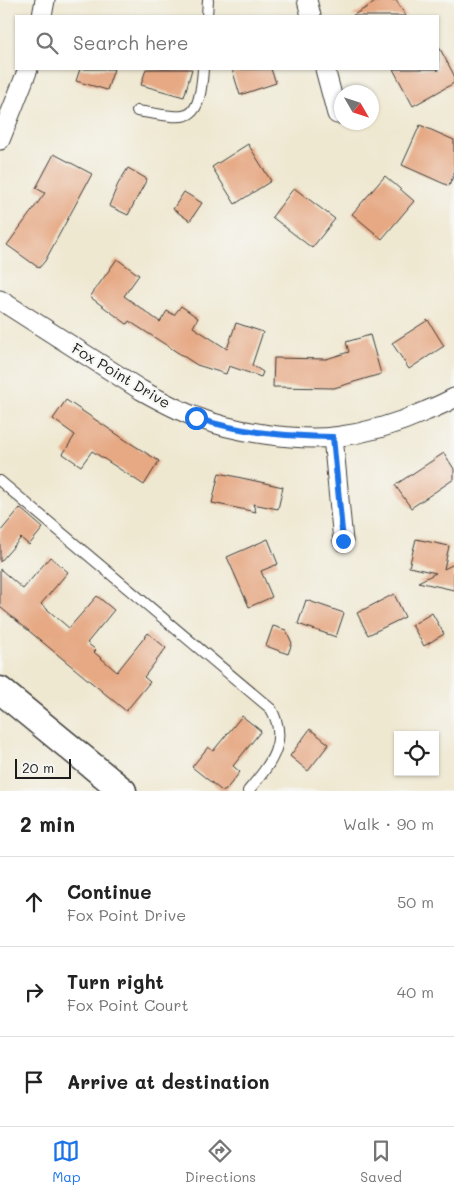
<!DOCTYPE html>
<html lang="en">
<head>
<meta charset="utf-8">
<style>
  :root { --surface:#fff; --page:#f2f2f2; --text:#222; --muted:#767676; --line:#e0e0e0; --accent:#1a73e8 }
  body { margin:0; font-family:Mali,sans-serif; background:var(--page); color:var(--text) }
  .controls { position:absolute; right:15px; bottom:15px; display:grid; overflow:hidden; border-radius:0px; box-shadow:0 1px 4px #0004 }
  .controls button { width:45px; height:45px; display:grid; place-items:center; padding:0; border:0; border-bottom:1px solid var(--line); background:var(--surface); color:var(--text); font:25px sans-serif }
  .compass { position:absolute; left:334px; top:85px; width:45px; height:45px; border-radius:50%; background:var(--surface); box-shadow:0 1px 4px #0004; rotate:129deg }
  .scale { position:absolute; left:15px; bottom:12px; width:56px; box-sizing:border-box; padding-left:5px; border:2px solid #1c1c1c; border-top:0; font-size:14px; line-height:18px; white-space:nowrap; color:#1c1c1c; -webkit-text-stroke:4px #f6f6f2; paint-order:stroke }
  .stop { position:absolute; width:15px; height:15px; margin:-11px; border:4px solid #1a73e8; border-radius:50%; background:#fff }
  .stop.end { background:#1a73e8; border-color:#fff; box-shadow:0 1px 5px #0008 }
  .list { margin:0; padding:0; list-style:none }
  h2 { display:flex; justify-content:space-between; align-items:center; height:65px; margin:0; padding:0 20px; font-size:21px }
  h2 small { font-size:16px; font-weight:400; color:var(--muted) }
  .list li { display:grid; grid-template-columns:32px 1fr auto; gap:15px; align-items:center; box-sizing:border-box; height:90px; padding:0 20px; border-top:1px solid var(--line) }
  .list b { display:block; font-size:19px; white-space:nowrap }
  .list p { margin:0; font-size:16px; white-space:nowrap; color:var(--muted) }
  .list em { font-size:16px; font-style:normal; color:var(--muted) }
  .icon { flex:none; width:28px; height:28px; fill:none; stroke:currentColor; stroke-width:2; stroke-linecap:round; stroke-linejoin:round }
  .map { position:relative; flex:none; width:454px; height:791px; overflow:hidden }
  .search { position:absolute; background:var(--surface); box-shadow:0 1px 4px #0004; left:15px; right:15px; top:15px; height:55px; display:flex; align-items:center; gap:12px; box-sizing:border-box; padding:0 18px; border-radius:0px; color:var(--muted); font-size:19px }
  .sheet { height:335px; background:var(--surface) }
  nav { display:flex; justify-content:space-around; align-items:center; box-sizing:border-box; height:70px; border-top:1px solid var(--line); background:var(--surface); font-size:14px; color:var(--muted) }
  nav a { display:grid; justify-items:center; gap:2px }
  nav .on { color:var(--accent) }
  .map>svg:first-child { display:block }
</style>
</head>
<body>
<div class="map">
<svg width="454" height="791" viewBox="0 0 454 791">
  <rect width="100%" height="100%" fill="#f6f6f2"/>
  <filter id="ink" filterUnits="userSpaceOnUse"><feTurbulence type="fractalNoise" baseFrequency=".02" numOctaves="2"/><feDisplacementMap in="SourceGraphic" scale="10" xChannelSelector="R" yChannelSelector="G"/><feConvolveMatrix kernelMatrix="1 2 1 2 8 2 1 2 1" color-interpolation-filters="sRGB"/></filter>
  <filter id="wash" filterUnits="userSpaceOnUse"><feTurbulence type="fractalNoise" baseFrequency=".0096" numOctaves="4" result="noise"/><feDisplacementMap in="SourceGraphic" scale="20" xChannelSelector="R" yChannelSelector="G"/><feGaussianBlur stdDeviation="1.12" result="paint"/><feColorMatrix in="noise" values="0 0 0 0 0 0 0 0 0 0 0 0 0 0 0 0 0 1.4 0 .05"/><feComposite in="paint" operator="in"/></filter>
  <g filter="url(#wash)">
    <rect width="100%" height="100%" fill="#efe8d1"/>
    <g id="blocks">
      <g fill="#e6a984">
        <path d="M379,0H396L406,16H352Z"/>
        <path d="M438,45L454,75V83L413,106L393,69H437L438,71Z"/>
        <path d="M80,69H114L107,90L76,81Z"/>
        <path d="M146,69H192L184,97L141,85Z"/>
        <path d="M232,69H271L276,83L240,95Z"/>
        <path d="M420,125L454,140V174L449,186L402,165Z"/>
        <path d="M248,144L271,181L235,204L212,167Z"/>
        <path d="M54,154L92,174L45,261L39,268L7,245L45,193L36,188Z"/>
        <path d="M128,168L147,179L128,215L109,206L118,184Z"/>
        <path d="M385,176L414,201L382,239L352,214Z"/>
        <path d="M294,188L335,219L312,248L272,217Z"/>
        <path d="M184,192L202,203L190,221L173,209Z"/>
        <path d="M117,259L139,275L124,296L160,322L167,311L174,315L181,306L198,318L193,327L227,349L236,323L263,332L252,365L263,372L261,377L229,366L226,374L197,365L129,321L127,324L90,297Z"/>
        <path d="M428,320L444,346L409,369L392,343Z"/>
        <path d="M370,335L381,374L334,388L273,387L274,358L326,359L349,352L346,342Z"/>
        <path d="M66,400L127,441L159,461L144,485L92,451L81,466L63,454L75,435L53,419Z"/>
        <path d="M444,453L454,469V479L411,508L395,485Z"/>
        <path d="M219,473L283,487L278,509L253,504L256,512L212,503Z"/>
        <path d="M20,508L43,528L29,545L21,538L0,562V532Z"/>
        <path d="M268,539L278,564L261,571L272,597L249,607L227,557Z"/>
        <path d="M416,539L449,546L444,569L454,564V590L418,582L436,573L409,567Z"/>
        <path d="M50,557L68,572L41,604L69,628L97,596L114,610L87,643L96,650L94,652L117,672L148,633L166,648L144,677L150,682L126,711L0,607V569L23,589Z"/>
        <path d="M394,594L405,617L368,635L357,613Z"/>
        <path d="M306,600L344,613L336,637L298,624Z"/>
        <path d="M432,613L444,634L424,646L412,625Z"/>
        <path d="M273,626L286,630L292,643L288,654L266,646Z"/>
        <path d="M242,716L261,731L233,766L240,772L225,791H222L192,767L208,747L213,751Z"/>
        <path d="M310,729L329,744L308,771L290,756Z"/>
      </g>
    </g>
  </g>
  <g filter="url(#ink)">
    <use href="#blocks" fill-opacity="0" stroke="#3c3b37" stroke-width="1"/>
    <g fill="none" stroke-linecap="round" stroke-linejoin="round">
      <g stroke="#3c3b37" stroke-width="12">
        <g id="lane">
          <path d="M207,16L208,0"/>
          <path d="M137,111C187,118 199,128 203,69"/>
          <path d="M0,481L271,709C290,742 269,766 248,791"/>
        </g>
      </g>
      <g stroke="#3c3b37" stroke-width="21">
        <g id="street">
          <path d="M307,0L311,16"/>
          <path d="M42,16L45,0"/>
          <path d="M325,69L337,114"/>
          <path d="M0,140L28,69"/>
          <path d="M0,300L141,390C159,400 177,410 196,417C233,432 295,441 335,437C366,433 397,424 426,411C436,407 445,403 454,398"/>
          <path d="M333,437L343,541"/>
        </g>
      </g>
      <g stroke="#3c3b37" stroke-width="29">
        <path id="secondary" d="M0,690L123,791"/>
      </g>
      <use href="#lane" stroke="#fff" stroke-width="10"/>
      <use href="#street" stroke="#fff" stroke-width="19"/>
      <use href="#secondary" stroke="#fff" stroke-width="26"/>
    </g>
  </g>
  <g fill="none" stroke-linecap="round" stroke-linejoin="round" filter="url(#ink)">
    <path stroke="#1a73e8" stroke-width="6" d="M196,418C243,433 283,436 333,437L343,541"/>
  </g>
  <g text-anchor="middle" stroke-width="4.5" stroke-linejoin="round" paint-order="stroke">
    <g font-size="15" fill="#1c1c1c" stroke="#f6f6f2">
      <text transform="translate(121 376) rotate(31)" y="5">Fox Point Drive</text>
    </g>
  </g>
</svg>
<div class="controls">
<button><svg class="icon" aria-label="locate" viewBox="0 0 24 24"><circle cx="12" cy="12" r="6"/><path d="M12 2v4M12 18v4M2 12h4M18 12h4"/></svg></button>
</div>
<svg class="compass" viewBox="-18 -18 36 36"><path d="M0-13l5 13h-10z" fill="#e53935"/><path d="M0 13l5-13h-10z" fill="#767676"/></svg>
<div class="scale">20 m</div>
<div class="stop" style="left:196px;top:418px"></div>
<div class="stop end" style="left:343px;top:541px"></div>
<div class="search"><svg class="icon" aria-label="search" viewBox="0 0 24 24"><circle cx="10" cy="10" r="6"/><path d="M15 15l6 6"/></svg>Search here</div>
</div>
<section class="sheet">
<h2>2 min<small>Walk · 90 m</small></h2>
<ul class="list">
<li><svg class="icon" aria-label="ahead" viewBox="0 0 24 24"><path d="M12 20V5M6 11l6-6 6 6"/></svg><div><b>Continue</b><p>Fox Point Drive</p></div><em>50 m</em></li>
<li><svg class="icon" aria-label="right" viewBox="0 0 24 24"><path d="M7 20v-9h11M14 6l5 5-5 5"/></svg><div><b>Turn right</b><p>Fox Point Court</p></div><em>40 m</em></li>
<li><svg class="icon" aria-label="arrive" viewBox="0 0 24 24"><path d="M6 21V4h12l-3 4 3 4H6"/></svg><div><b>Arrive at destination</b></div></li>
</ul>
</section>
<nav>
<a class="on"><svg class="icon" aria-label="map" viewBox="0 0 24 24"><path d="M3 6l6-2 6 2 6-2v14l-6 2-6-2-6 2zM9 4v14M15 6v14"/></svg>Map</a>
<a><svg class="icon" aria-label="directions" viewBox="0 0 24 24"><path d="M12 3l9 9-9 9-9-9zM9 14v-3h6M13 9l2 2-2 2"/></svg>Directions</a>
<a><svg class="icon" aria-label="saved" viewBox="0 0 24 24"><path d="M7 4h10v16l-5-4-5 4z"/></svg>Saved</a>
</nav>
</body>
</html>
